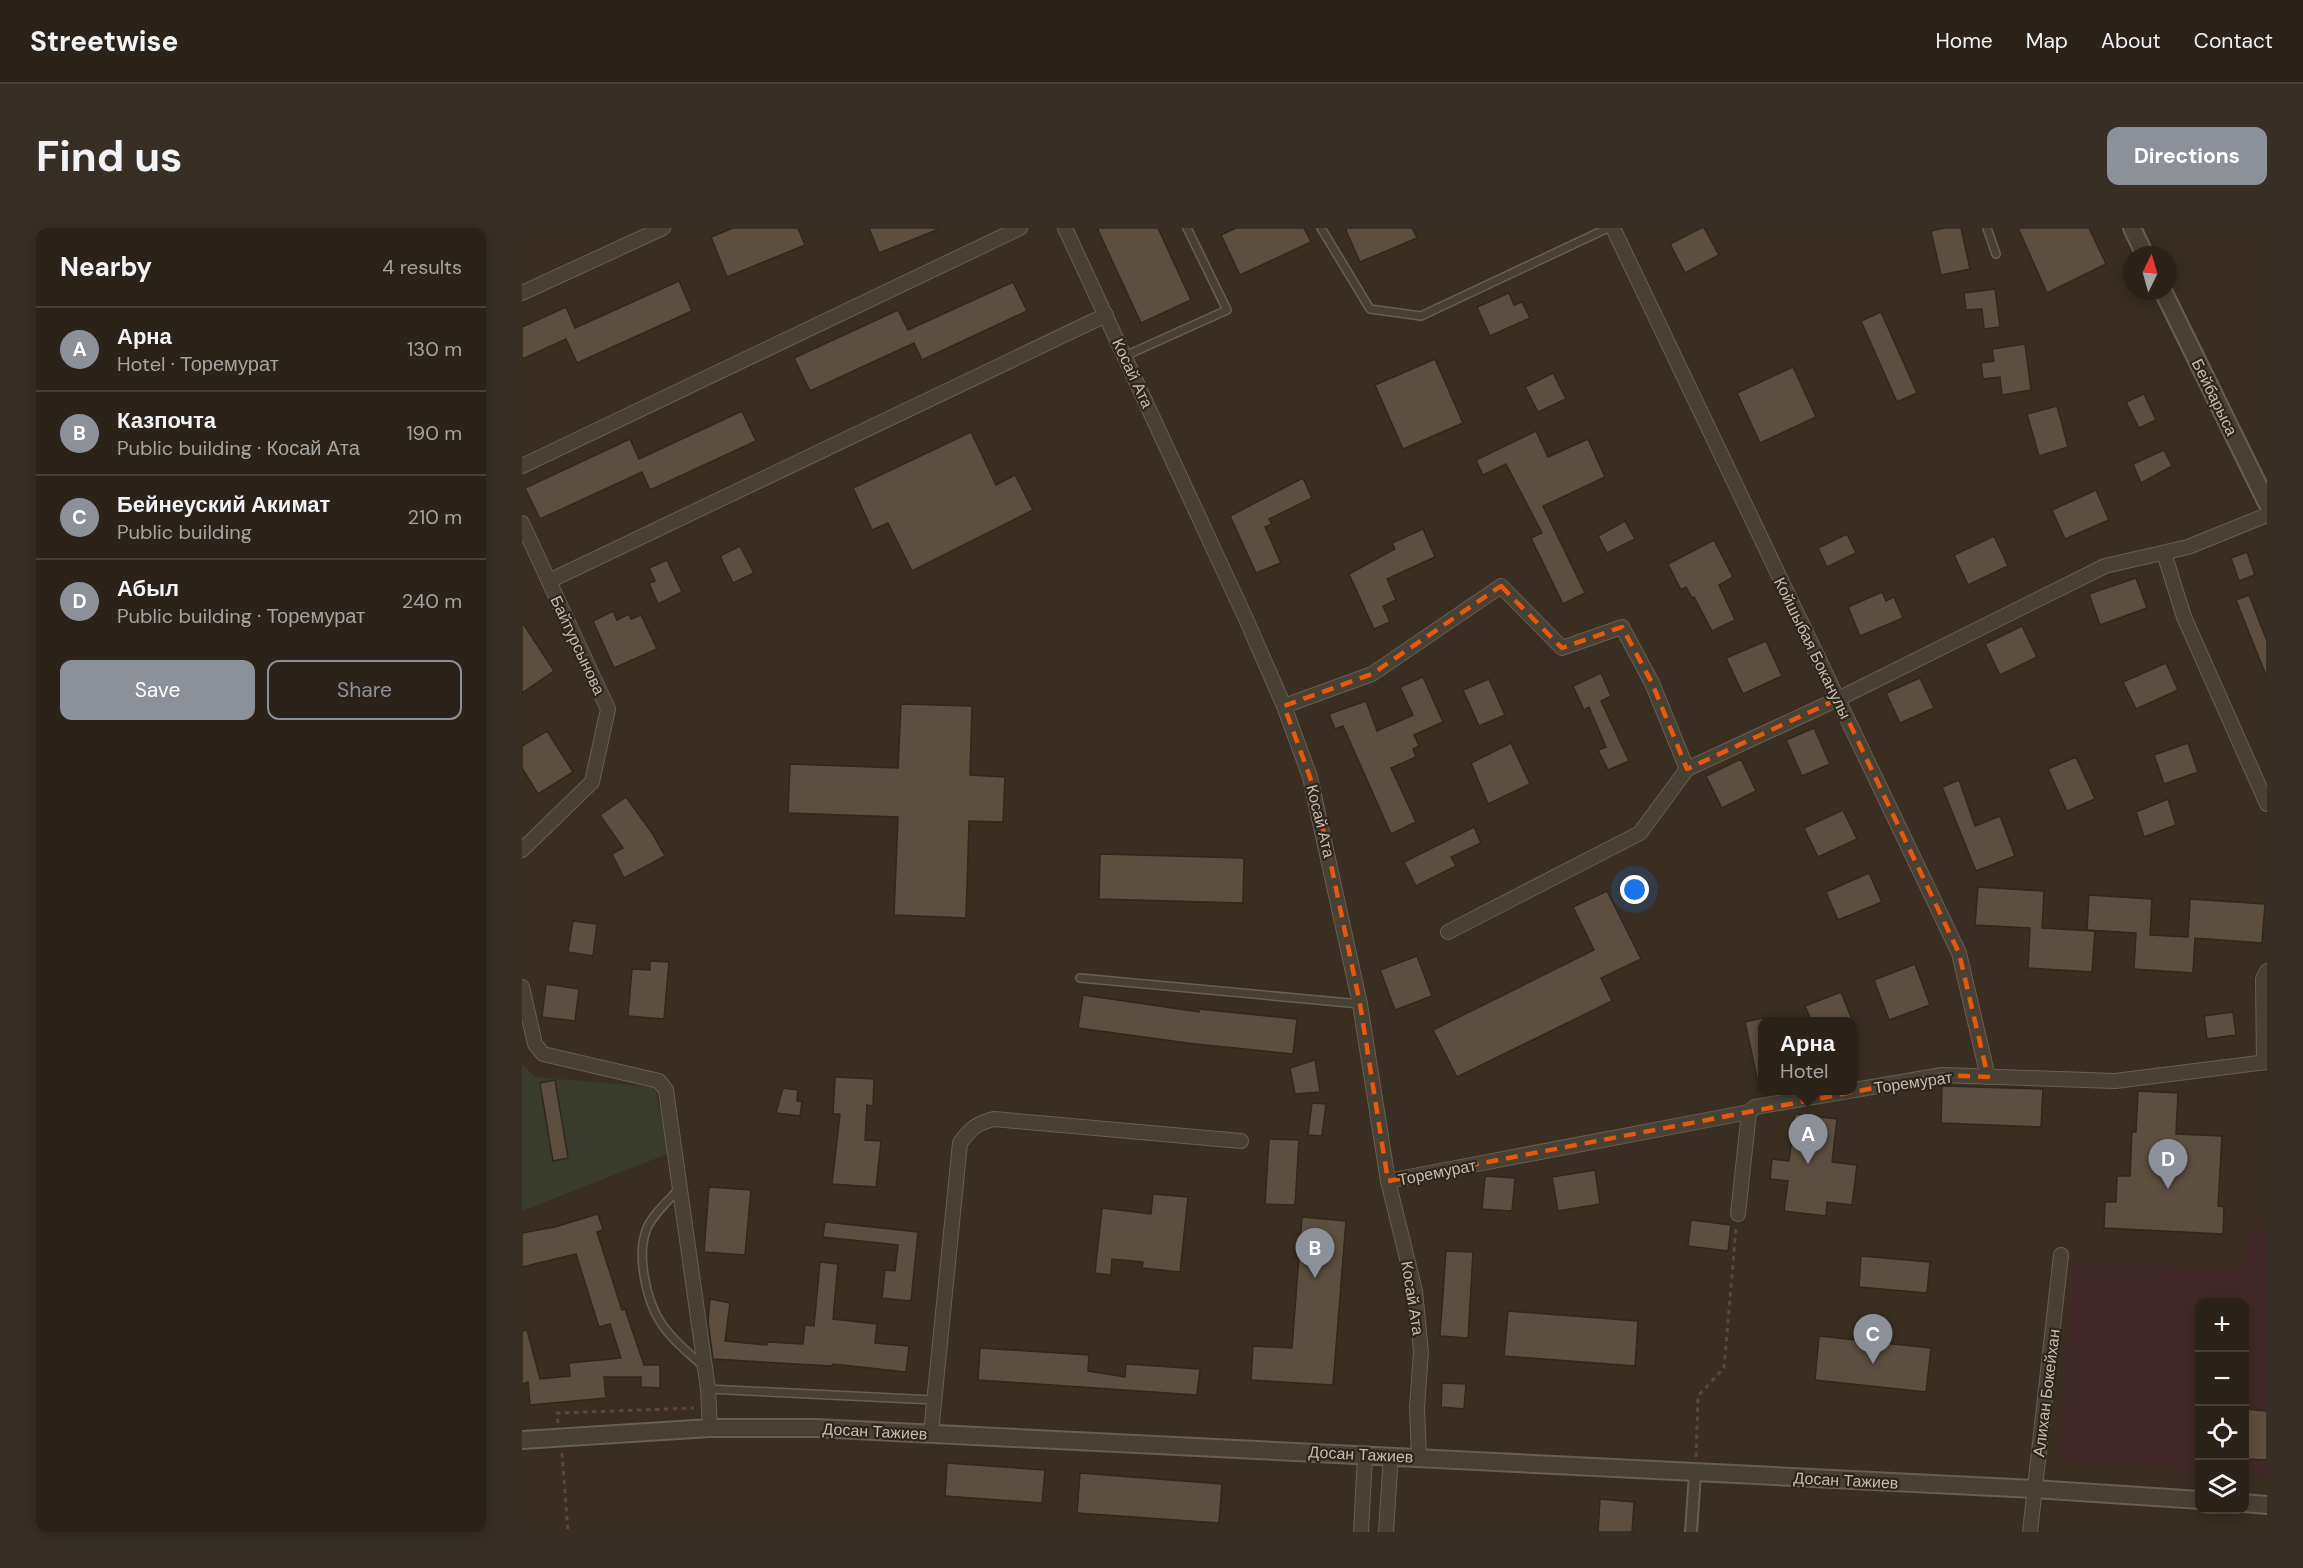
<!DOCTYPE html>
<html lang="en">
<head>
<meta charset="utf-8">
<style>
  :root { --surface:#2b2219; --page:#372f26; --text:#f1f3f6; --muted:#a6a4a2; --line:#473f38; --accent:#8c9099 }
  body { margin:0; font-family:"DM Sans",sans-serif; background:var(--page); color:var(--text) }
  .controls { position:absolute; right:18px; bottom:18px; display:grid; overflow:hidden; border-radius:12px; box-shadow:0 3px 15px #0003 }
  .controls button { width:54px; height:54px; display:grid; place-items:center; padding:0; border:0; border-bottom:2px solid var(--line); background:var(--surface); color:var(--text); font:30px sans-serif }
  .compass { position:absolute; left:1601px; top:18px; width:54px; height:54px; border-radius:50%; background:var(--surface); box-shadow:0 3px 15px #0003; rotate:5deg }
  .you { position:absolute; left:1113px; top:662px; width:21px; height:21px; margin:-15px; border:4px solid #fff; border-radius:50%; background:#1a73e8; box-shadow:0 0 0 9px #1a73e833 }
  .badge { display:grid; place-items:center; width:39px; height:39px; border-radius:50%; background:var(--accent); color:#fff; font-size:20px; font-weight:700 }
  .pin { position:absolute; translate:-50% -50px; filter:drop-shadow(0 2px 3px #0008) }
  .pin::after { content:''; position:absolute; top:32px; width:21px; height:18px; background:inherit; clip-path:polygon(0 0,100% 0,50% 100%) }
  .popup { position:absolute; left:1236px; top:789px; width:99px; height:78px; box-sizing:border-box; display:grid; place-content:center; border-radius:12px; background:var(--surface); filter:drop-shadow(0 2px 4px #0005); font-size:20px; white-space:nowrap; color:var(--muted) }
  .popup b { font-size:22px; color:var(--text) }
  .popup::after { content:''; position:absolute; left:50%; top:100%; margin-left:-12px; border:12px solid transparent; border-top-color:var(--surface) }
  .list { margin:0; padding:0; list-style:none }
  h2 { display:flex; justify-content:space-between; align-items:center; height:78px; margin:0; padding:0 24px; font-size:26px }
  h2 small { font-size:20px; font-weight:400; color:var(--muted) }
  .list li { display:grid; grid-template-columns:39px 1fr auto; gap:18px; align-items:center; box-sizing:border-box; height:84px; padding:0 24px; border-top:2px solid var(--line) }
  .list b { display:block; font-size:22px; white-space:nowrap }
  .list p { margin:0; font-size:20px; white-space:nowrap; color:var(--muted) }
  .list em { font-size:20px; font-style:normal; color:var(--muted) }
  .actions { display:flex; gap:12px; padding:18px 24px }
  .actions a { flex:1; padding:14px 0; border:2px solid var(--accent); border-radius:12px; text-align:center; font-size:21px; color:var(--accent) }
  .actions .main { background:var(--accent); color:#fff }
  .icon { flex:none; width:33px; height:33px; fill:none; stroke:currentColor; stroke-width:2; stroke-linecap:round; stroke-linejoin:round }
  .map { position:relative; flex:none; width:1745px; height:1304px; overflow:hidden; border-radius:12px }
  header { display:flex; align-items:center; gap:36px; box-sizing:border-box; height:84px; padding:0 30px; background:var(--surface); border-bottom:2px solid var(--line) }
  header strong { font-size:28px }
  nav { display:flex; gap:33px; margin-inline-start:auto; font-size:21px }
  .intro { display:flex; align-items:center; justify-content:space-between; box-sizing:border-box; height:144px; padding:0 36px }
  h1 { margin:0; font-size:42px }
  .button { padding:15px 27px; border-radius:12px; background:var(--accent); color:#fff; font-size:21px; font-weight:700 }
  main { display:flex; gap:36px; padding:0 36px }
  aside { flex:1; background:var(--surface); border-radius:12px; box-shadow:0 3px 15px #0003 }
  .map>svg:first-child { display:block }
</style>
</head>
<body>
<header>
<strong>Streetwise</strong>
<nav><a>Home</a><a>Map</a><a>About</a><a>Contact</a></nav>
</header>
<div class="intro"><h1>Find us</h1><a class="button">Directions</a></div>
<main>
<aside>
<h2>Nearby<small>4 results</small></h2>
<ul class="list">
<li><span class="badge">A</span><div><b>Арна</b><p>Hotel · Торемурат</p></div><em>130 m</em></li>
<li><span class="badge">B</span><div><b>Казпочта</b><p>Public building · Косай Ата</p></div><em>190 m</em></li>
<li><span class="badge">C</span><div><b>Бейнеуский Акимат</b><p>Public building</p></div><em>210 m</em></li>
<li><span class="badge">D</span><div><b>Абыл</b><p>Public building · Торемурат</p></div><em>240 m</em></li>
</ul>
<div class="actions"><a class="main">Save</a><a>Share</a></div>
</aside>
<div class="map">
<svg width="1745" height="1304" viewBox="0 0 1745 1304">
  <rect width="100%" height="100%" fill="#392e21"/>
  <path fill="#393b2d" d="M0,836L13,849L133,859L148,925L0,983Z"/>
  <path fill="#412929" d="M1731,999L1745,1005V1248L1723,1246L1722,1074H1678L1677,1243L1537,1232L1549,1034L1719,1041L1723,1009Z"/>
  <g fill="#5c4f40" stroke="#30281c" stroke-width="1.5">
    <path d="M211,0H276L283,17L205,49L189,9Z"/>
    <path d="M347,0H417V1L357,25Z"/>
    <path d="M575,0H636L669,72L619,95Z"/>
    <path d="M714,0H782L789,14L718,47L699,7Z"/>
    <path d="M823,0H890L895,10L838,34Z"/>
    <path d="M1179,0H1182L1197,27L1163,45L1148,16Z"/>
    <path d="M1422,0H1439L1448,41L1419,47L1409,3Z"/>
    <path d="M1496,0H1567L1584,36L1525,65Z"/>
    <path d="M157,53L170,83L55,135L44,111L0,131V99L44,79L53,100Z"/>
    <path d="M491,54L505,83L400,132L392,115L288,163L272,130L376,82L386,102Z"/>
    <path d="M1473,61L1478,99L1462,101L1460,81L1444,82L1442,65Z"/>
    <path d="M987,65L992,77L1000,74L1008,90L968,108L955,79Z"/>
    <path d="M1359,84L1395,165L1375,174L1339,93Z"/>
    <path d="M1503,116L1509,162L1480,167L1478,149L1461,151L1459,135L1472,133L1470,121Z"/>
    <path d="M913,131L941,195L881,221L853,157Z"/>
    <path d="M1271,139L1294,189L1238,215L1215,165Z"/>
    <path d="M1031,145L1044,171L1016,184L1003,159Z"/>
    <path d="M1622,166L1634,192L1617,200L1604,174Z"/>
    <path d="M1535,178L1546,219L1517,228L1505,186Z"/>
    <path d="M220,183L234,213L128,262L120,244L18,291L3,260L108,211L117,231Z"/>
    <path d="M1014,203L1026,229L1066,211L1083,249L1021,278L1063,365L1041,376L1009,310L1020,305L984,236L961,247L954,232Z"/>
    <path d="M449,204L474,257L493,247L511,282L390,343L366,295L350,302L331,260Z"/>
    <path d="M1642,222L1650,238L1619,255L1611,236Z"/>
    <path d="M781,250L790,270L747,291L750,296L743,299L759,335L734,345L708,288Z"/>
    <path d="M1574,262L1587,292L1543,311L1530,282Z"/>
    <path d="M1103,293L1113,311L1085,325L1076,308Z"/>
    <path d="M901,301L913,329L865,351L874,372L861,378L868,394L852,401L827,346L873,321L870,315Z"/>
    <path d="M1325,306L1334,325L1305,339L1296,320Z"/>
    <path d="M1472,308L1486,338L1446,357L1432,327Z"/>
    <path d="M1192,312L1211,349L1197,357L1213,392L1190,403L1172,369L1170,370L1164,359L1159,362L1146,336Z"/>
    <path d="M218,318L232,345L211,355L198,328Z"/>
    <path d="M1725,324L1733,347L1717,353L1709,330Z"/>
    <path d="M145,332L160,364L136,376L127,355L133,353L127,340Z"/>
    <path d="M1614,350L1625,380L1578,397L1567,366Z"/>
    <path d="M1360,364L1364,373L1372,369L1381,390L1338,408L1326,379Z"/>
    <path d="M1727,367L1745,413V450L1714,372Z"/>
    <path d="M91,383L95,392L107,386L109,391L119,387L135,421L92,440L71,393Z"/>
    <path d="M0,394L32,443L0,465Z"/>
    <path d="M1500,398L1515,429L1478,447L1463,416Z"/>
    <path d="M1244,413L1260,448L1221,466L1204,430Z"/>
    <path d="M1644,435L1656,462L1614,481L1601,454Z"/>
    <path d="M1079,445L1089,468L1079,473L1107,533L1086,542L1076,522L1084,519L1067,479L1062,482L1051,458Z"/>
    <path d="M901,449L921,494L892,507L897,518L891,521L894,529L869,540L894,594L869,606L821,498L813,501L807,486L844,473L855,503L891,487L878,459Z"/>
    <path d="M1398,450L1412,480L1378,495L1364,465Z"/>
    <path d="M967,451L983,487L957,498L941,462Z"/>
    <path d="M379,476L450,478L448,547L483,549L481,594L447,593L444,690L372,687L376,589L266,585L268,536L376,540Z"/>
    <path d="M1292,500L1308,536L1280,548L1264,512Z"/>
    <path d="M25,503L51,544L16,566L0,540V518Z"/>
    <path d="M989,515L1008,556L966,576L949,535Z"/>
    <path d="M1666,515L1676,544L1642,556L1632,527Z"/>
    <path d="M1554,529L1573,571L1545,583L1526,541Z"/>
    <path d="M1219,531L1234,563L1200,580L1184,548Z"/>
    <path d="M1437,552L1453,598L1478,588L1493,628L1454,643L1420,559Z"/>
    <path d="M104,569L130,605L143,628L102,650L90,626L101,620L78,587Z"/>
    <path d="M1646,571L1654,597L1622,609L1614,584Z"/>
    <path d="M1321,582L1335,611L1296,629L1282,600Z"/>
    <path d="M952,599L959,615L929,629L934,638L894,658L882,634Z"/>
    <path d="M578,626L722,630L721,675L577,671Z"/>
    <path d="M1347,645L1360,674L1316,692L1304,664Z"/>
    <path d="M1456,659L1522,663L1520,700L1573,703L1570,744L1506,740L1508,700L1453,697Z"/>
    <path d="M1085,663L1119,731L1079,750L1090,773L935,849L911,802L1072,722L1051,679Z"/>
    <path d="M1567,667L1630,671L1628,707L1666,709L1668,671L1743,676L1740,715L1673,710L1671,745L1612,741L1614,705L1565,702Z"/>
    <path d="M51,693L75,696L71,728L46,724Z"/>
    <path d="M895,728L910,768L873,782L858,742Z"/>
    <path d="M128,733L147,734L142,791L106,788L110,741L128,742Z"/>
    <path d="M1393,736L1408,777L1367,792L1352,752Z"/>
    <path d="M24,756L57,761L53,793L20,789Z"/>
    <path d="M1319,764L1331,794H1290L1283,778Z"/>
    <path d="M561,767L677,784V781L775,791L771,826L673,816L556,800Z"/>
    <path d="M1711,784L1714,807L1685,811L1682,788Z"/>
    <path d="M1241,790V849L1235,850L1223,794Z"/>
    <path d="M793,832L798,864L773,866L768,840Z"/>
    <path d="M313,849L352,851L351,878L345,877L343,912L359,913L354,959L310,956L318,886H311Z"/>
    <path d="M33,852L46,930L31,933L18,855Z"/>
    <path d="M1420,858L1521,861L1519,899L1419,895Z"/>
    <path d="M261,860L276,862L275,873L280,874L278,888L254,885Z"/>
    <path d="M1616,863L1656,865L1654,906L1700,908L1696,978L1702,979L1701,1006L1582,1000L1583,974H1594L1595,948H1608L1610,904H1614Z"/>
    <path d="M790,875L804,876L800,908L786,907Z"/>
    <path d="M1273,886L1315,891L1310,934L1335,937L1330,977L1305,974L1304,988L1262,983L1266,953L1248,951L1250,931L1267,933Z"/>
    <path d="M747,911L777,912L773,977L743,976Z"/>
    <path d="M1073,942L1078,976L1036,983L1030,949Z"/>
    <path d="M963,948L993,950L990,983L960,981Z"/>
    <path d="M187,959L229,962L223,1027L182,1024Z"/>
    <path d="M631,966L666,969L658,1044L620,1040L621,1034L590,1031L589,1047L573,1045L580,980L629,986Z"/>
    <path d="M76,986L81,1002L75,1004L100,1082L103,1081L122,1137H138V1160L119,1159V1149H82L84,1170L8,1177L6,1154L0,1156V1103L5,1102L18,1151L48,1148L47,1135L99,1130L88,1096L77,1099L54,1026L0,1039V1005L33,999Z"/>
    <path d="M780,989L824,993L811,1157L729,1152L731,1118L770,1120Z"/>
    <path d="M1169,992L1209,997L1206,1023L1166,1018Z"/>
    <path d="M303,994L396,1004L389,1073L360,1070L363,1042L373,1043L376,1017L301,1009Z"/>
    <path d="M924,1023L951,1024L946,1110L918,1108Z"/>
    <path d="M1339,1028L1408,1034L1405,1065L1337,1059Z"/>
    <path d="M298,1034L316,1036L311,1091L355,1096L353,1115L387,1118L384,1144L311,1136L310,1138L191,1131L186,1094L188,1071L208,1075L203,1113L245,1117V1114L281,1116L283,1097L292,1098Z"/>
    <path d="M986,1083L1116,1093L1113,1138L982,1128Z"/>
    <path d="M1297,1108L1409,1120L1404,1164L1293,1152Z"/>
    <path d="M458,1120L567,1127L566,1143L603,1149L604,1136L678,1141L675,1167L456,1152Z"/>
    <path d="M920,1155L944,1156L942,1181L919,1179Z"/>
    <path d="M1723,1181L1745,1183V1232L1722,1231Z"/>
    <path d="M425,1235L523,1242L520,1275L423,1268Z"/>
    <path d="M558,1245L700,1256L697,1295L555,1285Z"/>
    <path d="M1078,1271L1112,1274L1110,1304H1076Z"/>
  </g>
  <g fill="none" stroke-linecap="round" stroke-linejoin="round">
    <g stroke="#675f53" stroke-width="10">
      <g id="service">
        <path d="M799,0L848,81L899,88L1086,0"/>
        <path d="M1465,0L1474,26"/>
        <path d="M603,128L705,82L665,0"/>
        <path d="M558,750L838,776"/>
        <path d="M158,960C146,973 132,985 125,1000C114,1026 124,1072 139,1095C150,1112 166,1124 181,1138"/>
        <path d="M186,1161L412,1172"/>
      </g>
    </g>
    <g stroke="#675f53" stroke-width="14">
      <path id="pedestrian" d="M1169,1304L1173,1246"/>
    </g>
    <g stroke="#675f53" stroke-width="16">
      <g id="minor">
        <path d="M543,0L724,391L762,478L788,549L838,776L866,953L893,1063L899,1124L895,1179L897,1229"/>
        <path d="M1091,0L1437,725L1466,849"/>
        <path d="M0,65L141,0"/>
        <path d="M0,238L498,0"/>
        <path d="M0,295L86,481L70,554L0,622"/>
        <path d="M1642,325L1662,389L1745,576"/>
        <path d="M27,353L584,87"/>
        <path d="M762,478L850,446L979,358L1040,420L1100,399L1130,455L1165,541L1118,605L926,704"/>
        <path d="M1165,541L1316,471L1583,338L1666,319L1745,287"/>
        <path d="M0,759L13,816L21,826L137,853L144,862L186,1161L188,1200"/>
        <path d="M1742,834L1741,751L1745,743"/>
        <path d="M866,953L1227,884L1233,879L1420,847L1593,853L1745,834"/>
        <path d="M1216,986L1227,884"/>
        <path d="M409,1205L438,915C448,901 455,895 472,891L719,913"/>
        <path d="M839,1304L843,1227"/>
        <path d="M864,1304L869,1228"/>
        <path d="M1508,1304L1539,1027"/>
      </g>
    </g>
    <g stroke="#675f53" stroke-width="20">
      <g id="tertiary">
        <path d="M1610,0L1623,27"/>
        <path d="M1641,63L1745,275"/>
        <path d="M0,1212L188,1200H294L1512,1261L1678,1272"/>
        <path d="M1722,1275L1745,1277"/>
      </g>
    </g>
    <g stroke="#5a4543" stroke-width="3" stroke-dasharray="4.5 4.5" stroke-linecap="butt">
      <path d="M36,1195L35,1185L172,1180"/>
      <path d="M40,1225L46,1304"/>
      <path d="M1174,1229L1176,1168L1202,1140L1214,1000"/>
    </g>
    <use href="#service" stroke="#4a4135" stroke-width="7"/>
    <use href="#pedestrian" stroke="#4a4135" stroke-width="10"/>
    <use href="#minor" stroke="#4a4135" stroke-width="14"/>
    <use href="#tertiary" stroke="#4a4135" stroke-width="16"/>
  </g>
  <path fill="none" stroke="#e8590c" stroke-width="4.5" stroke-dasharray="12 8" stroke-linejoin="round" d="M979,358L1040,420L1100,399L1130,455L1165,541L1316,471L1437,725L1466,849L1420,847L866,953L838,776L806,622L788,549L762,478L850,446Z"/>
  <g text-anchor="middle" stroke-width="4.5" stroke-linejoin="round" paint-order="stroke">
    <g font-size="16" fill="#c6bdb0" stroke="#2e261a">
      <text transform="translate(611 145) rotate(65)" y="6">Косай Ата</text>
      <text transform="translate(1693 169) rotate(64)" y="6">Бейбарыса</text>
      <text transform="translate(56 417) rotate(65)" y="6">Байтурсынова</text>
      <text transform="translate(1291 420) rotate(64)" y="6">Койшыбая Боканулы</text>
      <text transform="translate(799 593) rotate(76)" y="6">Косай Ата</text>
      <text transform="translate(1391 854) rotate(-8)" y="6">Торемурат</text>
      <text transform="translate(915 944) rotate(-11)" y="6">Торемурат</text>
      <text transform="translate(891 1070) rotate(81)" y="6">Косай Ата</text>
      <text transform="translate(1524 1165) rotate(-83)" y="6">Алихан Бокейхан</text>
      <text transform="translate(353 1203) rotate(3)" y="6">Досан Тажиев</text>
      <text transform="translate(839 1226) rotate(3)" y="6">Досан Тажиев</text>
      <text transform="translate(1324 1252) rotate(3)" y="6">Досан Тажиев</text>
    </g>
  </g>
</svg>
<div class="controls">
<button>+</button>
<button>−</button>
<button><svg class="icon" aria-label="locate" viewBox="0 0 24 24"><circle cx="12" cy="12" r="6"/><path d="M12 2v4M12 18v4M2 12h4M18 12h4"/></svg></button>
<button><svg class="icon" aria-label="layers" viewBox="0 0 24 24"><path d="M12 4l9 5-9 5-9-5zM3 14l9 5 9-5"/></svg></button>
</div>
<svg class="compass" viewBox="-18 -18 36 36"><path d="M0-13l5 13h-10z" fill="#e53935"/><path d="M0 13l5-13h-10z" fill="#a6a4a2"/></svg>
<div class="you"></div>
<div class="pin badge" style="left:1286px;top:936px">A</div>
<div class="popup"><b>Арна</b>Hotel</div>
<div class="pin badge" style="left:793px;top:1050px">B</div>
<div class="pin badge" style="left:1351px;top:1136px">C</div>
<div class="pin badge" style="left:1646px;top:961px">D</div>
</div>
</main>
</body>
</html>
